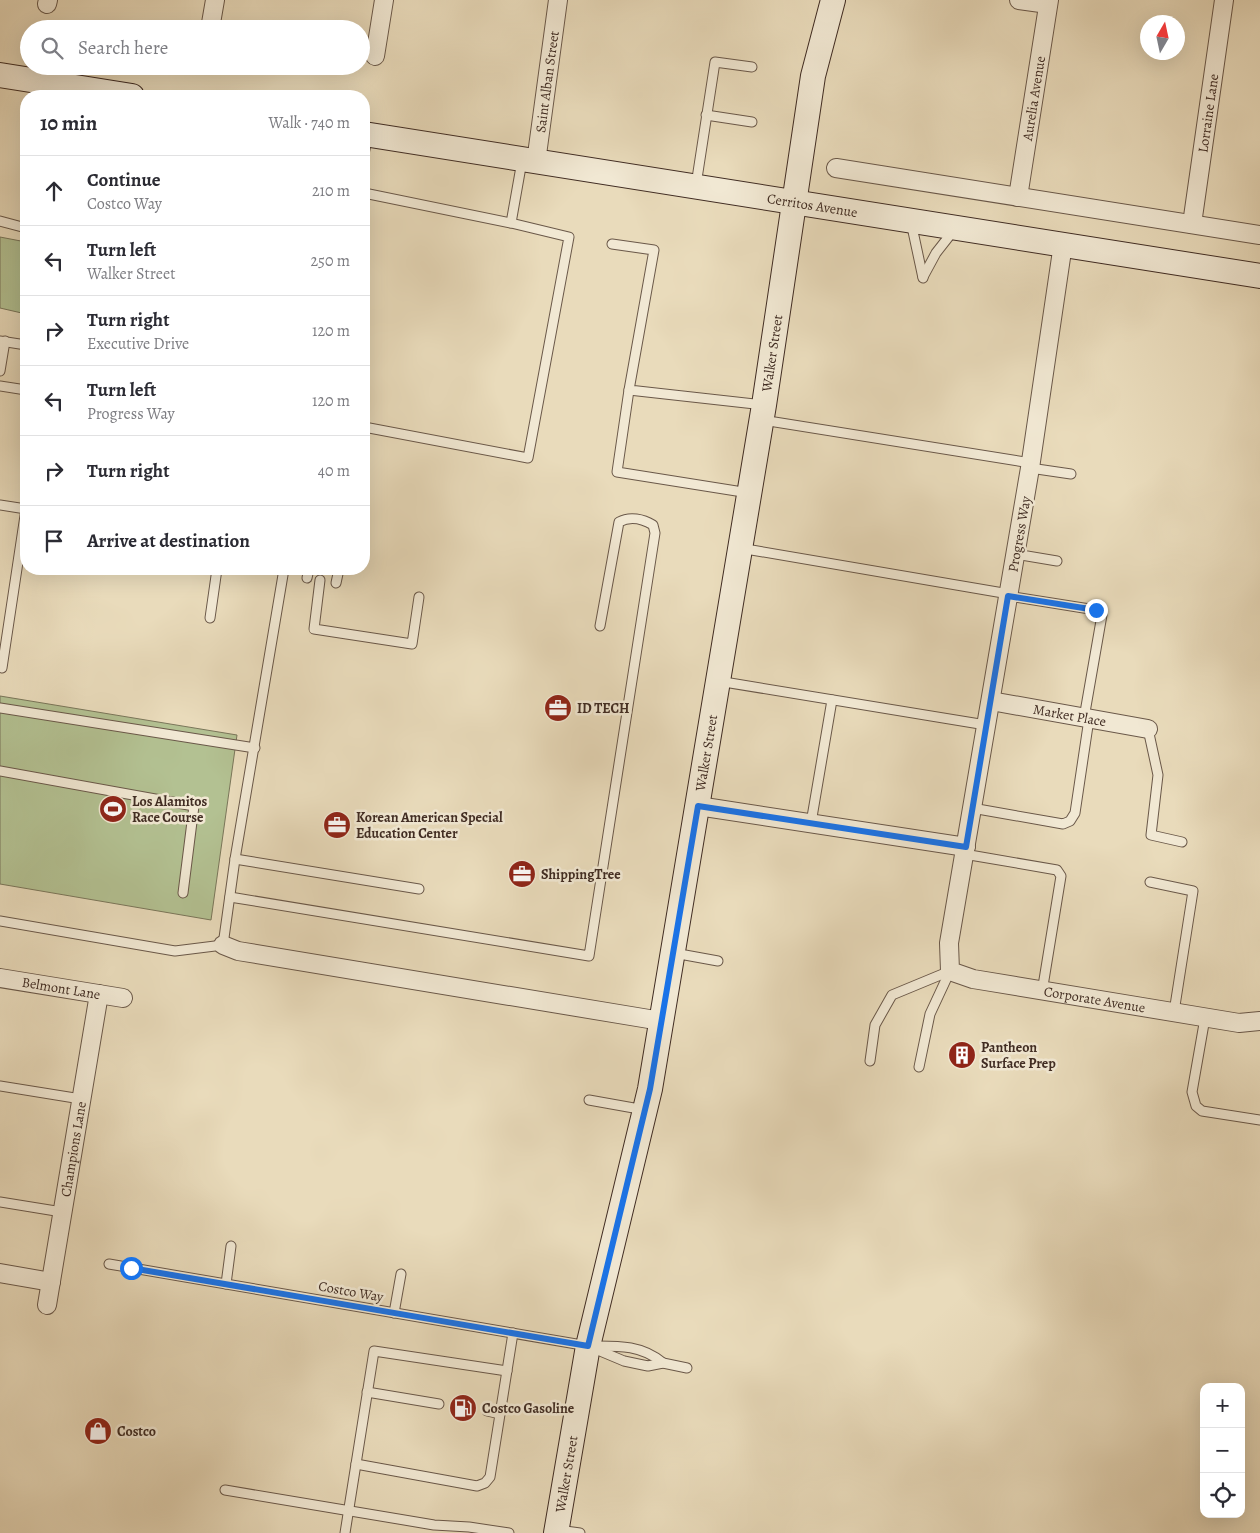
<!DOCTYPE html>
<html lang="en">
<head>
<meta charset="utf-8">
<style>
  :root { --surface:#fff; --page:#f2f2f3; --text:#2b2b33; --muted:#7c7c81; --line:#e1e1e2 }
  body { margin:0; font-family:Alegreya,serif; background:var(--page); color:var(--text) }
  .controls { position:absolute; right:15px; bottom:15px; display:grid; overflow:hidden; border-radius:10px; box-shadow:0 5px 20px #0002 }
  .controls button { width:45px; height:45px; display:grid; place-items:center; padding:0; border:0; border-bottom:1px solid var(--line); background:var(--surface); color:var(--text); font:25px sans-serif }
  .compass { position:absolute; left:1140px; top:15px; width:45px; height:45px; border-radius:50%; background:var(--surface); box-shadow:0 5px 20px #0002; rotate:9deg }
  .stop { position:absolute; width:15px; height:15px; margin:-11px; border:4px solid #1a73e8; border-radius:50%; background:#fff }
  .stop.end { background:#1a73e8; border-color:#fff; box-shadow:0 1px 5px #0008 }
  .list { margin:0; padding:0; list-style:none }
  h2 { display:flex; justify-content:space-between; align-items:center; height:65px; margin:0; padding:0 20px; font-size:21px }
  h2 small { font-size:16px; font-weight:400; color:var(--muted) }
  .list li { display:grid; grid-template-columns:32px 1fr auto; gap:15px; align-items:center; box-sizing:border-box; height:70px; padding:0 20px; border-top:1px solid var(--line) }
  .list b { display:block; font-size:19px; white-space:nowrap }
  .list p { margin:0; font-size:16px; white-space:nowrap; color:var(--muted) }
  .list em { font-size:16px; font-style:normal; color:var(--muted) }
  .icon { flex:none; width:28px; height:28px; fill:none; stroke:currentColor; stroke-width:2; stroke-linecap:round; stroke-linejoin:round }
  .map { position:relative; flex:none; width:1260px; height:1533px; overflow:hidden }
  .search { position:absolute; background:var(--surface); box-shadow:0 5px 20px #0002; left:20px; top:20px; width:350px; height:55px; display:flex; align-items:center; gap:12px; box-sizing:border-box; padding:0 18px; border-radius:28px; color:var(--muted); font-size:19px }
  .panel { position:absolute; background:var(--surface); box-shadow:0 5px 20px #0002; left:20px; top:90px; width:350px; height:485px; border-radius:20px }
  .map>svg:first-child { display:block }
</style>
</head>
<body>
<div class="map">
<svg width="1260" height="1533" viewBox="0 0 1260 1533">
  <rect width="100%" height="100%" fill="#e9dbbb"/>
  <filter id="stains"><feTurbulence type="fractalNoise" baseFrequency=".004" numOctaves="4"/><feColorMatrix values="0 0 0 0 .2 0 0 0 0 .09 0 0 0 0 .02 0 0 0 .5 -.17"/></filter>
  <radialGradient id="worn" r=".72"><stop offset=".6" stop-color="#630" stop-opacity="0"/><stop offset="1" stop-color="#630" stop-opacity=".3"/></radialGradient>
  <g fill="#b3c192" stroke="#7a765a">
    <path d="M0,237L26,242V314L0,308Z"/>
    <path d="M0,696L237,735L211,920L0,884Z"/>
  </g>
  <g fill="none" stroke-linecap="round" stroke-linejoin="round">
    <g stroke="#6a5849" stroke-width="11">
      <g id="service">
        <path d="M706,115L752,122"/>
        <path d="M364,154L368,135"/>
        <path d="M696,185L715,62L752,67"/>
        <path d="M364,193L511,223"/>
        <path d="M0,221L26,228"/>
        <path d="M911,222L923,278"/>
        <path d="M612,244L654,250L629,390L764,405"/>
        <path d="M923,277L936,253L954,230"/>
        <path d="M0,341L26,345"/>
        <path d="M0,371L5,341"/>
        <path d="M0,386L26,390"/>
        <path d="M629,390L617,472L749,493"/>
        <path d="M762,420L1031,463"/>
        <path d="M364,427L528,458L569,237L511,223L522,161"/>
        <path d="M1030,468L1071,474"/>
        <path d="M0,505L26,509L2,668L0,667"/>
        <path d="M740,548L1009,594"/>
        <path d="M1015,554L1057,561"/>
        <path d="M307,578L309,569"/>
        <path d="M320,580L314,629L412,644L419,597"/>
        <path d="M336,583L339,569"/>
        <path d="M1008,596L1096,610L1102,615L1084,718"/>
        <path d="M210,618L217,569"/>
        <path d="M718,681L986,725"/>
        <path d="M0,708L255,748"/>
        <path d="M1148,729L1158,775L1151,835L1182,842"/>
        <path d="M0,771L194,806L183,893"/>
        <path d="M972,808L1063,824L1070,821L1075,813L1089,719"/>
        <path d="M811,823L832,700"/>
        <path d="M964,854L1057,870L1061,876L1042,992"/>
        <path d="M235,859L419,889"/>
        <path d="M1150,882L1193,891L1174,1012"/>
        <path d="M230,897L589,956L655,533L653,525C643,519 630,516 619,522L600,626"/>
        <path d="M0,921L175,951L223,945L235,859L284,569"/>
        <path d="M674,953L718,961"/>
        <path d="M1205,1018L1192,1092L1196,1106L1202,1111L1260,1120"/>
        <path d="M870,1061L875,1025L892,995L950,971"/>
        <path d="M919,1067L930,1014L950,971"/>
        <path d="M0,1086L81,1099"/>
        <path d="M589,1100L645,1110"/>
        <path d="M0,1202L62,1212"/>
        <path d="M109,1264L588,1346C615,1346 641,1344 663,1363"/>
        <path d="M226,1284L231,1246"/>
        <path d="M394,1313L401,1274"/>
        <path d="M593,1348L624,1361L643,1365L648,1366L663,1363L687,1368"/>
        <path d="M367,1392L439,1404"/>
        <path d="M487,1411L500,1414"/>
        <path d="M356,1464L477,1486L485,1483L490,1477L513,1333"/>
        <path d="M225,1490L434,1525L469,1527L509,1533"/>
        <path d="M558,1530L580,1533"/>
        <path d="M345,1533L374,1351L507,1371"/>
      </g>
    </g>
    <g stroke="#6a5849" stroke-width="20">
      <g id="minor">
        <path d="M1019,0L1048,4"/>
        <path d="M47,4L48,0"/>
        <path d="M210,29L215,0"/>
        <path d="M375,56L384,0"/>
        <path id="s1" d="M536,162L558,0"/>
        <path d="M836,168L1260,235"/>
        <path id="s2" d="M1018,197L1049,0"/>
        <path id="s3" d="M1192,224L1224,0"/>
        <path id="s4" d="M1063,244L1030,468L949,943L950,971L973,979L1239,1023L1260,1021"/>
        <path id="s5" d="M991,701L1148,729"/>
        <path d="M698,806L966,847"/>
        <path d="M223,945L238,951L661,1021"/>
        <path id="s6" d="M0,978L123,998"/>
        <path d="M0,1273L51,1282"/>
        <path id="s7" d="M47,1305L99,994"/>
      </g>
    </g>
    <g stroke="#402c23" stroke-width="26">
      <g id="secondary">
        <path d="M0,75L132,96"/>
        <path id="s8" d="M364,134L1260,276"/>
        <path id="s9" d="M556,1533L588,1346L650,1089L764,405L813,76L833,0"/>
      </g>
    </g>
    <use href="#service" stroke="#f1e8d3" stroke-width="9"/>
    <use href="#minor" stroke="#f1e8d3" stroke-width="18"/>
    <use href="#secondary" stroke="#f1e8d3" stroke-width="24"/>
  </g>
  <g fill="none" stroke-linecap="round" stroke-linejoin="round">
    <path stroke="#1a73e8" stroke-width="6" d="M131,1268L588,1346L650,1089L698,806L966,847L1008,596L1096,610"/>
  </g>
  <defs>
    <g id="office-disc" transform="scale(1.4375)"><circle r="9.5" fill="#8f2418" stroke="#f1e8d3"/><path d="M-6-3h4V-5.5h4V-3h4V5H-6ZM-1-4.5V-3h2v-1.5ZM-6 0V1H6V0Z" fill="#fff"/></g>
    <g id="stadium-disc" transform="scale(1.4375)"><circle r="9.5" fill="#8f2418" stroke="#f1e8d3"/><path d="M0-5a6.5 5 0 1 0 0 10a6.5 5 0 1 0 0-10ZM-3.5-1.8h7v3.6h-7Z" fill="#fff"/></g>
    <g id="building-disc" transform="scale(1.4375)"><circle r="9.5" fill="#8f2418" stroke="#f1e8d3"/><path d="M-4-6H4V6H1V3H-1V6H-4ZM-2.5-4.3h1.7v1.8h-1.7ZM.8-4.3h1.7v1.8H.8ZM-2.5-1h1.7V.8h-1.7ZM.8-1h1.7V.8H.8Z" fill="#fff"/></g>
    <g id="fuel-disc" transform="scale(1.4375)"><circle r="9.5" fill="#8f2418" stroke="#f1e8d3"/><path d="M-5.5-6h7V0h2V4h1.3V-2.5L3-4.5l.8-.8L6-3V5H2.5V1h-1V6h-7ZM-4.2-4.7v3.2H.2V-4.7Z" fill="#fff"/></g>
    <g id="shop-disc" transform="scale(1.4375)"><circle r="9.5" fill="#8f2418" stroke="#f1e8d3"/><path d="M-5-2.5h2.3a2.7 3.5 0 0 1 5.4 0H5L5.5 6h-11ZM-1.5-2.5h3a1.5 2.3 0 0 0-3 0Z" fill="#fff"/></g>
  </defs>
  <g fill-rule="evenodd">
    <use href="#office-disc" x="558" y="708"/>
    <use href="#stadium-disc" x="113" y="809"/>
    <use href="#office-disc" x="337" y="825"/>
    <use href="#office-disc" x="522" y="874"/>
    <use href="#building-disc" x="962" y="1055"/>
    <use href="#fuel-disc" x="463" y="1408"/>
    <use href="#shop-disc" x="98" y="1431"/>
  </g>
  <g text-anchor="middle" stroke-width="5" stroke-linejoin="round" paint-order="stroke">
    <g font-size="14" fill="#402c23" stroke="#f1e8d3">
      <text dy="5" stroke="none"><textPath href="#s1" startOffset="81">Saint Alban Street</textPath></text>
      <text dy="5" stroke="none"><textPath href="#s2" startOffset="100">Aurelia Avenue</textPath></text>
      <text dy="5" stroke="none"><textPath href="#s3" startOffset="112">Lorraine Lane</textPath></text>
      <text dy="5" stroke="none"><textPath href="#s8" startOffset="454">Cerritos Avenue</textPath></text>
      <text dy="5" stroke="none"><textPath href="#s9" startOffset="1200">Walker Street</textPath></text>
      <text transform="translate(1019 534) rotate(-80)" y="5">Progress Way</text>
      <text dy="5" stroke="none"><textPath href="#s5" startOffset="80">Market Place</textPath></text>
      <text dy="5" stroke="none"><textPath href="#s9" startOffset="795">Walker Street</textPath></text>
      <text dy="5" stroke="none"><textPath href="#s6" startOffset="62">Belmont Lane</textPath></text>
      <text dy="5" stroke="none"><textPath href="#s4" startOffset="884">Corporate Avenue</textPath></text>
      <text dy="5" stroke="none"><textPath href="#s7" startOffset="158">Champions Lane</textPath></text>
      <text transform="translate(351 1291) rotate(10)" y="5">Costco Way</text>
      <text dy="5" stroke="none"><textPath href="#s9" startOffset="60">Walker Street</textPath></text>
    </g>
    <g font-size="14" font-weight="bold" fill="#402c23" stroke="#f1e8d3" text-anchor="start">
      <text x="577" y="713">ID TECH</text>
      <text x="132" y="806">Los Alamitos<tspan x="132" dy="16">Race Course</tspan></text>
      <text x="356" y="822">Korean American Special<tspan x="356" dy="16">Education Center</tspan></text>
      <text x="541" y="879">ShippingTree</text>
      <text x="981" y="1052">Pantheon<tspan x="981" dy="16">Surface Prep</tspan></text>
      <text x="482" y="1413">Costco Gasoline</text>
      <text x="117" y="1436">Costco</text>
    </g>
  </g>
  <rect width="100%" height="100%" filter="url(#stains)"/>
  <rect width="100%" height="100%" fill="url(#worn)"/>
</svg>
<div class="controls">
<button>+</button>
<button>−</button>
<button><svg class="icon" aria-label="locate" viewBox="0 0 24 24"><circle cx="12" cy="12" r="6"/><path d="M12 2v4M12 18v4M2 12h4M18 12h4"/></svg></button>
</div>
<svg class="compass" viewBox="-18 -18 36 36"><path d="M0-13l5 13h-10z" fill="#e53935"/><path d="M0 13l5-13h-10z" fill="#7c7c81"/></svg>
<div class="stop" style="left:131px;top:1268px"></div>
<div class="stop end" style="left:1096px;top:610px"></div>
<div class="search"><svg class="icon" aria-label="search" viewBox="0 0 24 24"><circle cx="10" cy="10" r="6"/><path d="M15 15l6 6"/></svg>Search here</div>
<section class="panel">
<h2>10 min<small>Walk · 740 m</small></h2>
<ul class="list">
<li><svg class="icon" aria-label="ahead" viewBox="0 0 24 24"><path d="M12 20V5M6 11l6-6 6 6"/></svg><div><b>Continue</b><p>Costco Way</p></div><em>210 m</em></li>
<li><svg class="icon" aria-label="left" viewBox="0 0 24 24"><path d="M17 20v-9H6M10 6l-5 5 5 5"/></svg><div><b>Turn left</b><p>Walker Street</p></div><em>250 m</em></li>
<li><svg class="icon" aria-label="right" viewBox="0 0 24 24"><path d="M7 20v-9h11M14 6l5 5-5 5"/></svg><div><b>Turn right</b><p>Executive Drive</p></div><em>120 m</em></li>
<li><svg class="icon" aria-label="left" viewBox="0 0 24 24"><path d="M17 20v-9H6M10 6l-5 5 5 5"/></svg><div><b>Turn left</b><p>Progress Way</p></div><em>120 m</em></li>
<li><svg class="icon" aria-label="right" viewBox="0 0 24 24"><path d="M7 20v-9h11M14 6l5 5-5 5"/></svg><div><b>Turn right</b></div><em>40 m</em></li>
<li><svg class="icon" aria-label="arrive" viewBox="0 0 24 24"><path d="M6 21V4h12l-3 4 3 4H6"/></svg><div><b>Arrive at destination</b></div></li>
</ul>
</section>
</div>
</body>
</html>
